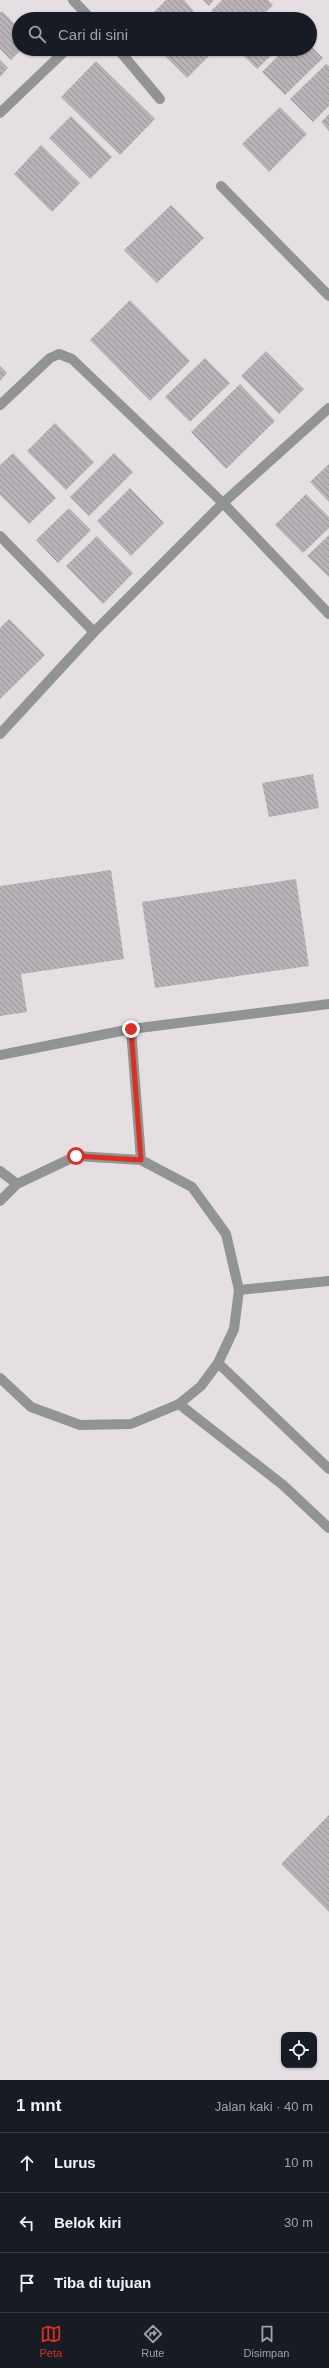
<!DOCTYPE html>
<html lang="id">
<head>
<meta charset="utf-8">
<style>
  :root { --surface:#171b24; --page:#242831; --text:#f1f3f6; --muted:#9ea1a6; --line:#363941; --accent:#d93025 }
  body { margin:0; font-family:Helvetica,sans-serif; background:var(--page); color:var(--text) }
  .controls { position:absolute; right:12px; bottom:12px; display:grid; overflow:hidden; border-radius:8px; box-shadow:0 1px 3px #0004 }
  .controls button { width:36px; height:36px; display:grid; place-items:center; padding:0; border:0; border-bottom:1px solid var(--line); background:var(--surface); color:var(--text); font:20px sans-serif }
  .stop { position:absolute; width:12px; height:12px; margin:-9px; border:3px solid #d93025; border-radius:50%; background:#fff }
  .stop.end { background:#d93025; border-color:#fff; box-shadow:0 1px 4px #0008 }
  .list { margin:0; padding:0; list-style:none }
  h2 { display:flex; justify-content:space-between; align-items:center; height:52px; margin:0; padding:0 16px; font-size:17px }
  h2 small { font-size:13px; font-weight:400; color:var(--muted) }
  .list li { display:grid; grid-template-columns:26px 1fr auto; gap:12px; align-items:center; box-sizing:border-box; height:60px; padding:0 16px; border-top:1px solid var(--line) }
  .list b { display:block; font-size:15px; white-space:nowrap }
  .list em { font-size:13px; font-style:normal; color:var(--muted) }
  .icon { flex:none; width:22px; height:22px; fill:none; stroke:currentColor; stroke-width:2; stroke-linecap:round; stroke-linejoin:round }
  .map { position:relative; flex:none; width:329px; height:2080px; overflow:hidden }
  .search { position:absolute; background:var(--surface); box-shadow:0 1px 3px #0004; left:12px; right:12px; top:12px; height:44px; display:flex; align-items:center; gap:10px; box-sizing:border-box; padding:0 14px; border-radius:22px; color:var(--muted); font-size:15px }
  .sheet { height:232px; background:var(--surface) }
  nav { display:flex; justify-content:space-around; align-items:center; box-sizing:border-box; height:56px; border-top:1px solid var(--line); background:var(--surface); font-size:11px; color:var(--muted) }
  nav a { display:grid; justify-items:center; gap:2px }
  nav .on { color:var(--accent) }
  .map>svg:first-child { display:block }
</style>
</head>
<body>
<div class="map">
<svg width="329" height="2080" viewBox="0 0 329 2080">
  <defs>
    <pattern id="building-back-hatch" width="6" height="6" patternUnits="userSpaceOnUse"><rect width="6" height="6" fill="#b9b3b8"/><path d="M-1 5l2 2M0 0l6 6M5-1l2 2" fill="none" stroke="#969196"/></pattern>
  </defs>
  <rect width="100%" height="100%" fill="#e5dfe4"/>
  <g fill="url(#building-back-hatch)">
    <path d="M166,0H184L194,11L186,19H147Z"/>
    <path d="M203,0H214L209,6Z"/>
    <path d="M222,0H268L273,5L259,19H219L211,11Z"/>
    <path d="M2,11L19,28V49H22L11,60L0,49V13Z"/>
    <path d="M269,14L274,19H263Z"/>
    <path d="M310,45L323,58L285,95L262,72L285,49H310Z"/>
    <path d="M166,49H216L187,78L162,53Z"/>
    <path d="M237,49H278L257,69Z"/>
    <path d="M0,60L8,68L0,77Z"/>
    <path d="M96,61L155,119L120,155L61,97Z"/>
    <path d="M326,64L329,66V106L313,122L290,99Z"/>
    <path d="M280,107L307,134L269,172L242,144Z"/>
    <path d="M329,114V131L321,122Z"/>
    <path d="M71,116L112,157L90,179L49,138Z"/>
    <path d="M41,145L80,183L52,212L14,174Z"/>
    <path d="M171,205L204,238L157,283L124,250Z"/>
    <path d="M130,300L190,361L150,401L90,340Z"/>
    <path d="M266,351L304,389L279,414L241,376Z"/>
    <path d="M205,358L230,383L190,422L165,397Z"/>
    <path d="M0,366L7,373L0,381Z"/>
    <path d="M240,384L275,421L226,469L191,432Z"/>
    <path d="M55,423L94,462L66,490L27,451Z"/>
    <path d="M13,453L56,498L29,524L0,495V465Z"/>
    <path d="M114,453L133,472L89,516L70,497Z"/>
    <path d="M329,464V502L310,482Z"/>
    <path d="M130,488L164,523L131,556L97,521Z"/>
    <path d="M306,494L329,517V528L303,553L275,525Z"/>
    <path d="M69,508L91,530L58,563L36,540Z"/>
    <path d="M329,535V577L307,556Z"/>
    <path d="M97,536L133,573L103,604L66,566Z"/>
    <path d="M9,619L45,655L0,699V628Z"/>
    <path d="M313,774L319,808L269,817L262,783Z"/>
    <path d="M111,870L124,959L21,974L27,1012L0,1016V886Z"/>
    <path d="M296,879L309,966L155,988L142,902Z"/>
    <path d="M329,1815V1912L281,1864Z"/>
  </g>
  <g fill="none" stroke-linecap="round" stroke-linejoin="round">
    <g stroke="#919492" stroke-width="10">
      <path d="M73,0L91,19"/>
      <path d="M118,49L160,99"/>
      <path d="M0,113L67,49"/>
      <path d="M221,186L329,296"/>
      <path d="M0,405L50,358L59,354L72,359L223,503L329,614"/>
      <path d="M0,536L94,632"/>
      <path d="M0,734L94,632L223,503L329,408"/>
      <path d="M131,1029L141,1160"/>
      <path d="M0,1055L131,1029L329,1004"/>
      <path d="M0,1171L17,1184"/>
      <path d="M0,1201L17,1184L76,1156L141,1160L192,1187L226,1234L239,1290L234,1329L218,1363L201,1386L179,1404L131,1424L80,1425L31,1407L0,1378"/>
      <path d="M239,1290L329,1281"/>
      <path d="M218,1363L329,1469"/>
      <path d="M179,1404L283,1485L329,1528"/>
    </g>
  </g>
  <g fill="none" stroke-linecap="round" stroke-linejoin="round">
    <path stroke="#d93025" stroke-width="5" d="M76,1156L141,1160L131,1029"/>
  </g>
</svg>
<div class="controls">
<button><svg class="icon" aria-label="locate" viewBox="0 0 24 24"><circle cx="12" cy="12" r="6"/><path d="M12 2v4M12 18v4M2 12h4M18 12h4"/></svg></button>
</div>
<div class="stop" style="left:76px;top:1156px"></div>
<div class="stop end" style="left:131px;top:1029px"></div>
<div class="search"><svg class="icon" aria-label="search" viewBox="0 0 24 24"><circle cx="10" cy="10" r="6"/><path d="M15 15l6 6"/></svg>Cari di sini</div>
</div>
<section class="sheet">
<h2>1 mnt<small>Jalan kaki · 40 m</small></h2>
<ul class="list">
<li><svg class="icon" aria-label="ahead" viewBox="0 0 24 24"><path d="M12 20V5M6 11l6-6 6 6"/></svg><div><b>Lurus</b></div><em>10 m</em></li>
<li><svg class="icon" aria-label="left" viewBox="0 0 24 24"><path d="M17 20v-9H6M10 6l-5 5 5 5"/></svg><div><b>Belok kiri</b></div><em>30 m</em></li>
<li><svg class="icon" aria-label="arrive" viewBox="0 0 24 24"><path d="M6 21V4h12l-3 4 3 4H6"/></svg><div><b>Tiba di tujuan</b></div></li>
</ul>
</section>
<nav>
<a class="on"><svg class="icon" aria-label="map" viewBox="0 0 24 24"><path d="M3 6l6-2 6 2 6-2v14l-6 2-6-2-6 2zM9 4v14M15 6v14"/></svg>Peta</a>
<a><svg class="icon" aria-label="directions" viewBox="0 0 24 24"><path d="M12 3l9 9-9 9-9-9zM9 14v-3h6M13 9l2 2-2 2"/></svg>Rute</a>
<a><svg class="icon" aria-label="saved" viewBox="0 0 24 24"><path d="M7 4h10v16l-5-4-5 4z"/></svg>Disimpan</a>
</nav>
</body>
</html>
